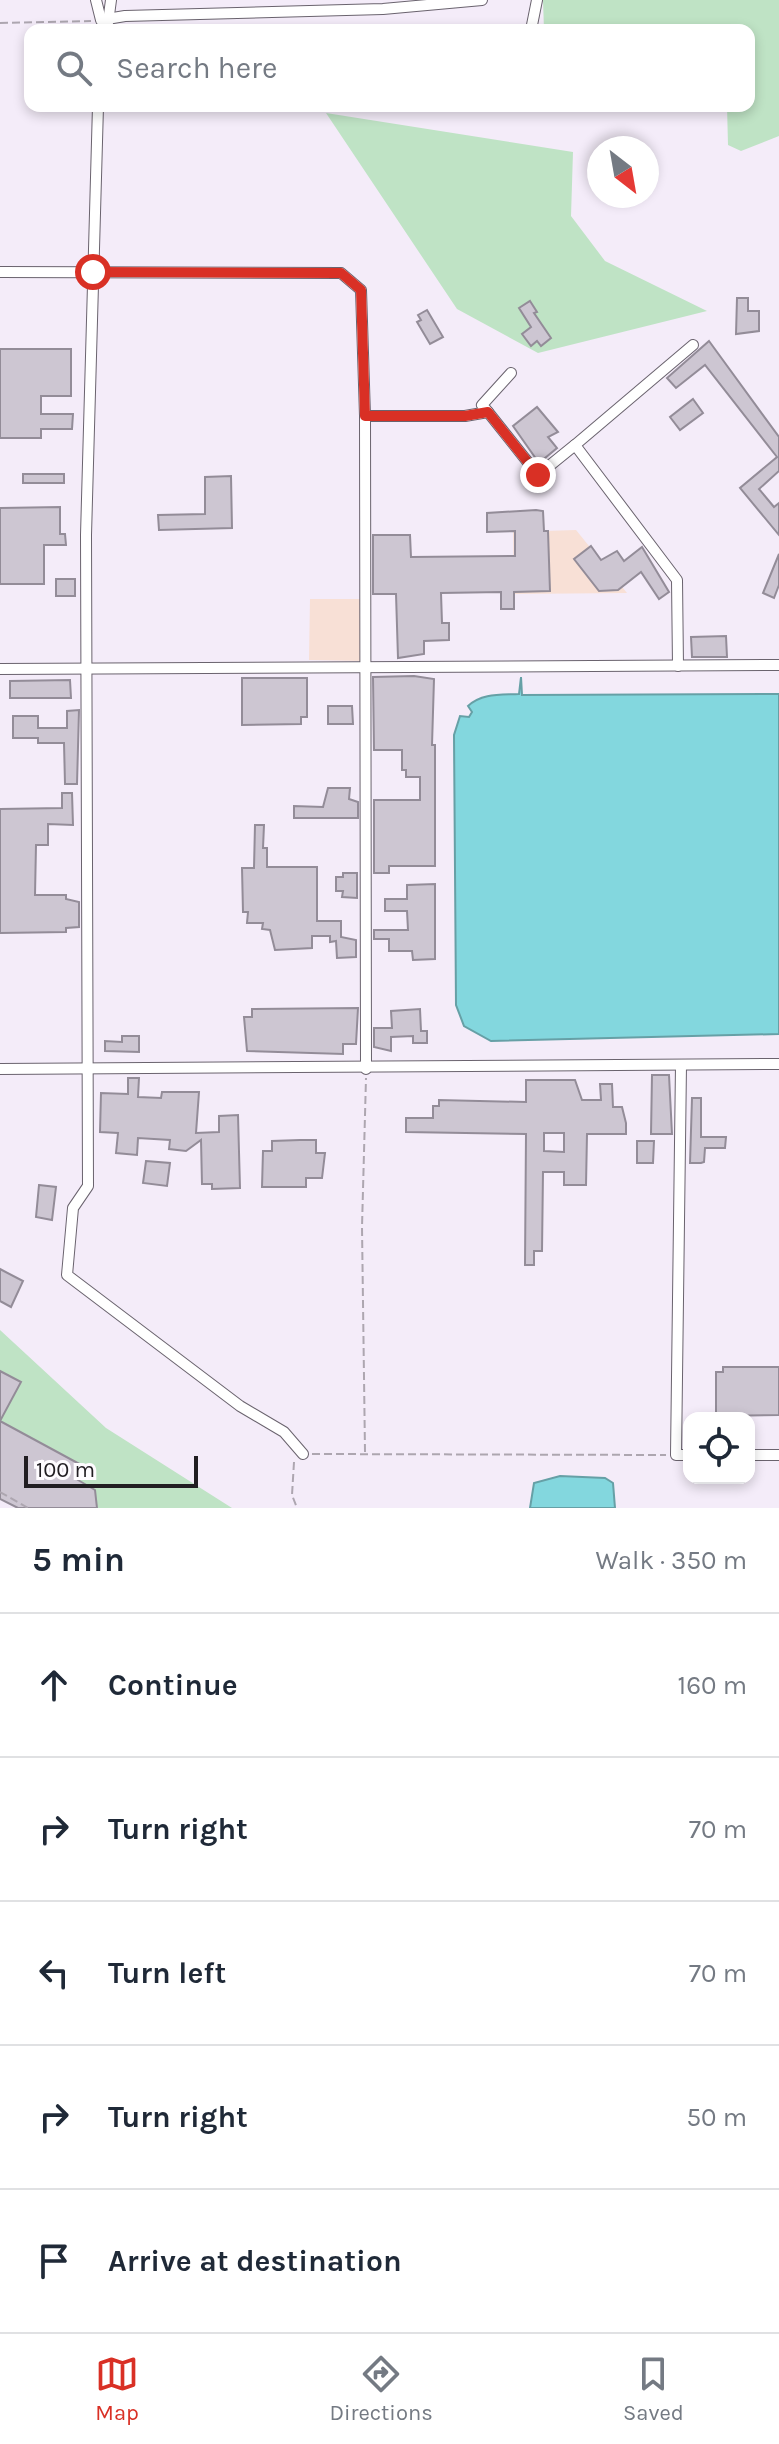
<!DOCTYPE html>
<html lang="en">
<head>
<meta charset="utf-8">
<style>
  :root { --surface:#fff; --page:#f6f6f7; --text:#1f2937; --muted:#747a83; --line:#e0e1e3; --accent:#d93025 }
  body { margin:0; font-family:Karla,sans-serif; background:var(--page); color:var(--text) }
  .controls { position:absolute; right:24px; bottom:24px; display:grid; overflow:hidden; border-radius:16px; box-shadow:0 4px 12px #0003 }
  .controls button { width:72px; height:72px; display:grid; place-items:center; padding:0; border:0; border-bottom:2px solid var(--line); background:var(--surface); color:var(--text); font:40px sans-serif }
  .compass { position:absolute; left:587px; top:136px; width:72px; height:72px; border-radius:50%; background:var(--surface); box-shadow:0 4px 12px #0003; rotate:149deg }
  .scale { position:absolute; left:24px; bottom:20px; width:174px; box-sizing:border-box; padding-left:8px; border:4px solid #211e22; border-top:0; font-size:22px; line-height:28px; white-space:nowrap; color:#211e22; -webkit-text-stroke:6px #fefcff; paint-order:stroke }
  .stop { position:absolute; width:24px; height:24px; margin:-18px; border:6px solid #d93025; border-radius:50%; background:#fff }
  .stop.end { background:#d93025; border-color:#fff; box-shadow:0 2px 8px #0008 }
  .list { margin:0; padding:0; list-style:none }
  h2 { display:flex; justify-content:space-between; align-items:center; height:104px; margin:0; padding:0 32px; font-size:34px }
  h2 small { font-size:26px; font-weight:400; color:var(--muted) }
  .list li { display:grid; grid-template-columns:52px 1fr auto; gap:24px; align-items:center; box-sizing:border-box; height:144px; padding:0 32px; border-top:2px solid var(--line) }
  .list b { display:block; font-size:30px; white-space:nowrap }
  .list em { font-size:26px; font-style:normal; color:var(--muted) }
  .icon { flex:none; width:44px; height:44px; fill:none; stroke:currentColor; stroke-width:2; stroke-linecap:round; stroke-linejoin:round }
  .map { position:relative; flex:none; width:779px; height:1508px; overflow:hidden }
  .search { position:absolute; background:var(--surface); box-shadow:0 4px 12px #0003; left:24px; right:24px; top:24px; height:88px; display:flex; align-items:center; gap:20px; box-sizing:border-box; padding:0 28px; border-radius:16px; color:var(--muted); font-size:30px }
  .sheet { height:824px; background:var(--surface) }
  nav { display:flex; justify-content:space-around; align-items:center; box-sizing:border-box; height:112px; border-top:2px solid var(--line); background:var(--surface); font-size:22px; color:var(--muted) }
  nav a { display:grid; justify-items:center; gap:4px }
  nav .on { color:var(--accent) }
  .map>svg:first-child { display:block }
</style>
</head>
<body>
<div class="map">
<svg width="779" height="1508" viewBox="0 0 779 1508">
  <rect width="100%" height="100%" fill="#f4ecf9"/>
  <g fill="#f8e0d6">
    <path d="M576,530L627,593L514,594L513,532Z"/>
    <path d="M310,599H363L362,661L309,660Z"/>
  </g>
  <g fill="#bfe3c5">
    <path d="M543,0H779V136L741,151L728,145L727,106H749V30H544Z"/>
    <path d="M326,113L573,152L571,216L605,261L707,311L538,353L457,309Z"/>
    <path d="M0,1330L106,1428L232,1508H37L0,1474Z"/>
  </g>
  <g fill="#83d7de" stroke="#66a0a6" stroke-width="2">
    <path d="M521,677L522,695L779,694V1034L491,1041L464,1026L456,1005L454,735L460,716L469,717L472,712L468,706C482,693 500,695 519,694Z"/>
    <path d="M560,1476L605,1478L613,1483L615,1508H530L534,1483Z"/>
  </g>
  <g fill="#cdc6d2" stroke="#938c98" stroke-width="2" fill-rule="evenodd">
    <path d="M737,298H748V311H759V331L736,334Z"/>
    <path d="M530,301L537,312L534,313L551,338L541,346L537,341L531,346L522,334L531,327L519,308Z"/>
    <path d="M427,310L443,337L430,344L417,322L421,320L418,315Z"/>
    <path d="M709,341L779,437V471L759,489L774,507L779,503V535L740,488L777,457L705,365L676,388L667,378Z"/>
    <path d="M0,349H71V396H41V414H73L72,429H41V438H0Z"/>
    <path d="M693,399L703,413L680,430L670,417Z"/>
    <path d="M537,407L558,432L548,437L557,448L539,463L513,426Z"/>
    <rect x="23" y="474" width="41" height="9"/>
    <path d="M231,476L232,528L159,530L158,515L205,514V477Z"/>
    <path d="M60,507V534H65L66,545H44V584H0V508Z"/>
    <path d="M536,510L543,511L544,531H548L550,591L514,592V609H501V592L441,593L442,623H449V640L424,641V654L398,658L396,594H373V535H410L411,557L515,556V531L487,532V513Z"/>
    <path d="M591,546L601,560L617,551L624,561L642,547L669,592L659,599L641,572L618,590L599,591L574,559Z"/>
    <path d="M779,554V585L774,598L763,593Z"/>
    <rect x="56" y="579" width="19" height="17"/>
    <path d="M726,636L727,657H692L691,637Z"/>
    <path d="M414,676L434,679L432,745H435V866H389V873H374V800H420V777H406V770H402V750H374L373,677Z"/>
    <path d="M242,678H307V717H301V724L242,725Z"/>
    <path d="M70,680L71,698H10V681Z"/>
    <path d="M328,706H352L353,724H328Z"/>
    <path d="M79,710L77,784H65L64,743H38V738H13V716H38V728H67V711Z"/>
    <path d="M328,788H350L349,799L358,802V818H294V806L323,807Z"/>
    <path d="M62,793H72L73,825L48,824V845H36L35,895H66V899L79,902V927L66,928V932L0,933V809L62,808Z"/>
    <path d="M255,825H264L263,848H267V867H317V921H341V937L356,940V957L337,958L336,941L330,942V936H312V948L275,950L270,930L262,929L263,923H247L248,912H243L242,868H254Z"/>
    <path d="M343,873H357V898L342,897L343,891H336V877H343Z"/>
    <path d="M435,884V959L413,960L412,951H389V939H374V930H408L407,911H385V899H407V885Z"/>
    <path d="M358,1008L356,1044H343V1054L247,1051L244,1017H252V1009Z"/>
    <path d="M420,1009L421,1031H427V1043H413V1036L391,1037V1051L374,1047V1028H392L391,1011Z"/>
    <path d="M122,1036H139V1052L105,1051V1041L122,1042Z"/>
    <path d="M652,1075H669L672,1134H651Z"/>
    <path d="M128,1078H139L138,1097L161,1098L162,1092H199L196,1133L219,1132V1116L238,1115L240,1188L212,1189V1184H202L201,1140L186,1151L169,1149L170,1140L138,1138L137,1155L116,1153L118,1133L100,1132L101,1093L128,1094Z"/>
    <path d="M526,1080H575L582,1100H601L600,1084H612L613,1107H622L626,1123V1134H587L586,1185H564V1172H543L542,1251H534V1265H525L526,1134L406,1132V1118H433V1106H439V1100L526,1102ZM544,1133H564V1152L544,1151Z"/>
    <path d="M692,1098H701V1137H726L725,1148H705L704,1162L701,1163H690Z"/>
    <path d="M300,1140H316V1153H325L322,1178H306V1187H262L263,1151H272V1141Z"/>
    <path d="M637,1141H654L653,1163H637Z"/>
    <path d="M146,1161L170,1163L167,1186L143,1183Z"/>
    <path d="M39,1185L56,1187L52,1220L36,1217Z"/>
    <path d="M0,1269L23,1281L11,1307L0,1301Z"/>
    <path d="M723,1367H779V1415L716,1416V1372H723Z"/>
    <path d="M0,1371L21,1382L0,1421L85,1467L78,1480L95,1490L97,1508H18L0,1499Z"/>
  </g>
  <g fill="none" stroke-linecap="round" stroke-linejoin="round">
    <g stroke="#6a636e" stroke-width="12">
      <g id="street">
        <path d="M96,0L101,20L125,16L383,9L482,0"/>
        <path d="M107,30L111,0"/>
        <path d="M531,30L537,0"/>
        <path d="M98,106L86,535L88,1186L73,1208L67,1275L240,1406L284,1432L303,1454"/>
        <path d="M0,272L341,273L361,290L365,416L366,1069"/>
        <path d="M488,412L482,405L511,373"/>
        <path d="M365,416H465L488,412L538,475L575,445L677,580L678,666"/>
        <path d="M575,445L693,345"/>
        <path d="M0,669L779,665"/>
        <path d="M681,1065L676,1455H689"/>
        <path d="M0,1069L779,1064"/>
        <path d="M749,1455H779"/>
      </g>
    </g>
    <g stroke="#ada6b0" stroke-width="2" stroke-dasharray="8 4" stroke-linecap="butt">
      <path d="M0,23L91,21"/>
      <path d="M365,1452L362,1227L366,1078"/>
      <path d="M312,1454L666,1455"/>
      <path d="M294,1462L292,1495L297,1508"/>
      <path d="M0,1492L28,1508"/>
    </g>
    <use href="#street" stroke="#fff" stroke-width="10"/>
  </g>
  <g fill="none" stroke-linecap="round" stroke-linejoin="round">
    <path stroke="#d93025" stroke-width="10" d="M93,272L341,273L361,290L365,416H465L488,412L538,475"/>
  </g>
</svg>
<div class="controls">
<button><svg class="icon" aria-label="locate" viewBox="0 0 24 24"><circle cx="12" cy="12" r="6"/><path d="M12 2v4M12 18v4M2 12h4M18 12h4"/></svg></button>
</div>
<svg class="compass" viewBox="-18 -18 36 36"><path d="M0-13l5 13h-10z" fill="#e53935"/><path d="M0 13l5-13h-10z" fill="#747a83"/></svg>
<div class="scale">100 m</div>
<div class="stop" style="left:93px;top:272px"></div>
<div class="stop end" style="left:538px;top:475px"></div>
<div class="search"><svg class="icon" aria-label="search" viewBox="0 0 24 24"><circle cx="10" cy="10" r="6"/><path d="M15 15l6 6"/></svg>Search here</div>
</div>
<section class="sheet">
<h2>5 min<small>Walk · 350 m</small></h2>
<ul class="list">
<li><svg class="icon" aria-label="ahead" viewBox="0 0 24 24"><path d="M12 20V5M6 11l6-6 6 6"/></svg><div><b>Continue</b></div><em>160 m</em></li>
<li><svg class="icon" aria-label="right" viewBox="0 0 24 24"><path d="M7 20v-9h11M14 6l5 5-5 5"/></svg><div><b>Turn right</b></div><em>70 m</em></li>
<li><svg class="icon" aria-label="left" viewBox="0 0 24 24"><path d="M17 20v-9H6M10 6l-5 5 5 5"/></svg><div><b>Turn left</b></div><em>70 m</em></li>
<li><svg class="icon" aria-label="right" viewBox="0 0 24 24"><path d="M7 20v-9h11M14 6l5 5-5 5"/></svg><div><b>Turn right</b></div><em>50 m</em></li>
<li><svg class="icon" aria-label="arrive" viewBox="0 0 24 24"><path d="M6 21V4h12l-3 4 3 4H6"/></svg><div><b>Arrive at destination</b></div></li>
</ul>
</section>
<nav>
<a class="on"><svg class="icon" aria-label="map" viewBox="0 0 24 24"><path d="M3 6l6-2 6 2 6-2v14l-6 2-6-2-6 2zM9 4v14M15 6v14"/></svg>Map</a>
<a><svg class="icon" aria-label="directions" viewBox="0 0 24 24"><path d="M12 3l9 9-9 9-9-9zM9 14v-3h6M13 9l2 2-2 2"/></svg>Directions</a>
<a><svg class="icon" aria-label="saved" viewBox="0 0 24 24"><path d="M7 4h10v16l-5-4-5 4z"/></svg>Saved</a>
</nav>
</body>
</html>
